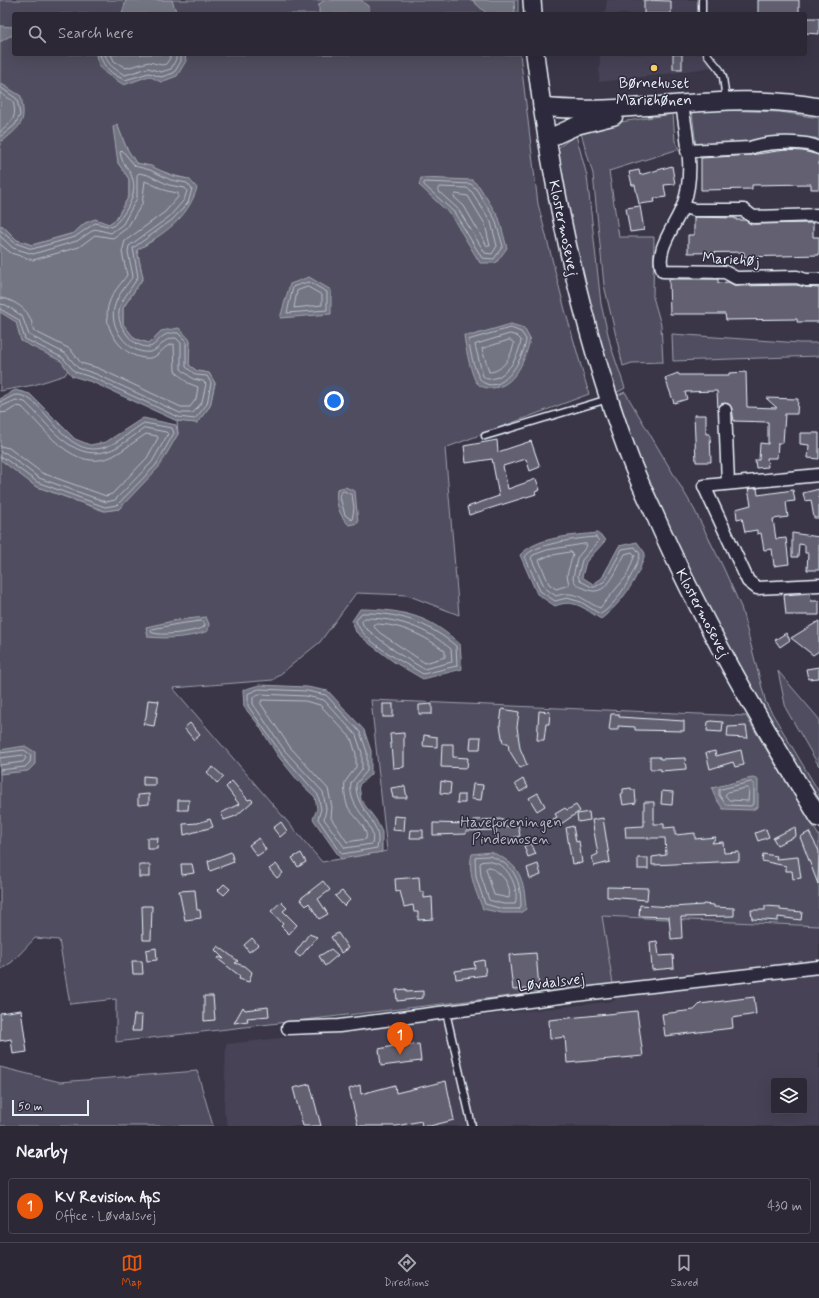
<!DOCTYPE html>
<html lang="en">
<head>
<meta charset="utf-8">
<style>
  :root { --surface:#2c2836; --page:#34303e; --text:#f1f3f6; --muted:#a6a6ad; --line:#484451; --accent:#ea580c }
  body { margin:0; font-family:Mynerve,sans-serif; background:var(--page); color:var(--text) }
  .controls { position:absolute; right:12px; bottom:12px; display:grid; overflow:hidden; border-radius:4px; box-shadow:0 4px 16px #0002 }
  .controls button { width:36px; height:36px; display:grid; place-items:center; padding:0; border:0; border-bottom:1px solid var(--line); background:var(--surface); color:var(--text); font:20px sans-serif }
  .scale { position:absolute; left:12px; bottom:10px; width:77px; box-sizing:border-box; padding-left:4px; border:2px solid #e8f1f8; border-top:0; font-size:11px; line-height:14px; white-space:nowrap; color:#e8f1f8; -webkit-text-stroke:3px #2f2a3d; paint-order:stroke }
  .you { position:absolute; left:334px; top:401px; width:14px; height:14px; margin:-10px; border:3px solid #fff; border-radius:50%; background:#1a73e8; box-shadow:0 0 0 6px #1a73e833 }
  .badge { display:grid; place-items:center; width:26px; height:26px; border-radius:50%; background:var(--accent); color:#fff; font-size:13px; font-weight:700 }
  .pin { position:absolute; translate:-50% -33px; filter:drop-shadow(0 1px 2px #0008) }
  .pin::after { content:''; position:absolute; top:21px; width:14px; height:12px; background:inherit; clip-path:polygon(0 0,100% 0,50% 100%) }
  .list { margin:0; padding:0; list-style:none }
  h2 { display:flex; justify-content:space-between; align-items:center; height:52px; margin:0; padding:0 16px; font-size:17px }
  h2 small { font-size:13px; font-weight:400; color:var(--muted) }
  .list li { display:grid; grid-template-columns:26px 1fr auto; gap:12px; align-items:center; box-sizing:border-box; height:56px; margin:0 8px 8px; padding:0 8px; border:1px solid var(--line); border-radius:4px }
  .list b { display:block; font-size:15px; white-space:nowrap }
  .list p { margin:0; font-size:13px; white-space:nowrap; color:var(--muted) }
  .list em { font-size:13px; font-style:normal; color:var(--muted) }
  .icon { flex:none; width:22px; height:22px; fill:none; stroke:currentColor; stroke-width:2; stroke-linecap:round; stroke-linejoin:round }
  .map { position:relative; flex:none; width:819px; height:1126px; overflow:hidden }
  .search { position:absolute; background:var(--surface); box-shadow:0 4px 16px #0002; left:12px; right:12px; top:12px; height:44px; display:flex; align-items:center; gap:10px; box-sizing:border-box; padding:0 14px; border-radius:4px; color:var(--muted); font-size:15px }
  .sheet { height:116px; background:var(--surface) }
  nav { display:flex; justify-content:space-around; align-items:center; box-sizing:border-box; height:56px; border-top:1px solid var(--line); background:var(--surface); font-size:11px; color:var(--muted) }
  nav a { display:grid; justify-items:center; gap:2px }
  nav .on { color:var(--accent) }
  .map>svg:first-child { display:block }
</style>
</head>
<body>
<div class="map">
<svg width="819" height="1126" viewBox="0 0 819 1126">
  <rect width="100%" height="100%" fill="#3a3648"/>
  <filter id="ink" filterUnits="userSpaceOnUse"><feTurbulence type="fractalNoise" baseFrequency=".025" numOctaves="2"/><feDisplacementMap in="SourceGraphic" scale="8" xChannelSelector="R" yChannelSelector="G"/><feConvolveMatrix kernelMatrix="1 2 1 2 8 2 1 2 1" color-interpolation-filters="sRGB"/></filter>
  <g filter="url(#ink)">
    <g fill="#464354" fill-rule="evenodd">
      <path d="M607,0H699V14H605Z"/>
      <path d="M600,54H703L712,67L674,73L599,82Z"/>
      <path d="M601,916L819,926V1126H228L224,1111L226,1044L615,1001ZM774,1081H804V1111H774Z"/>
    </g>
    <g fill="#504e5f" stroke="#9ca0ac">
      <path d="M0,0H518V14H14V54H520L538,204L565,310L589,394L445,448L459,615L407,595L356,593L320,642L273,680L173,688L322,862L387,851L371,700L746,716L819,836V926L602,916L613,984L116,1042V999L70,1004L59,940L35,938L12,962L0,970V458L35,486L104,511L119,509L178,434L177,421L197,423L210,406L215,383L209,373L197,371L189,365L190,340L161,331L149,343L135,339L123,324V308L143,278L137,250L154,240L189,179C170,176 155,167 136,163L126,147L117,124L118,163L129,179V196L116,219L109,224L85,223L74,233L32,245L17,240L3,226H0Z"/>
      <path d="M722,110L780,112L819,118V142L816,138L753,140L749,144L696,146L692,112Z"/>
      <path d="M673,114L675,141L679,149L609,171L619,237H654L653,297L661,325L663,362L632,363L623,366L604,285L593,174L581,133L607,124Z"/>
      <path d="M576,135L587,176L601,304L611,347L625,388L616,393L578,263L555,150Z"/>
      <path d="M0,306L77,354L65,375L34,385L0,391Z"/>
      <path d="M672,334L800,343H819V356L673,361Z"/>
      <path d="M625,392L694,509L723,567L741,607L766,703L819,792V801C751,690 685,577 637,456C630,436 624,415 618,395Z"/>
      <path d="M778,671L819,719V766L786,709Z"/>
      <path d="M0,1067L60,1082L197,1071L213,1126H0Z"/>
    </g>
    <g fill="#737482" stroke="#a2a6b1">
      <path d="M126,0H172L177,14H122Z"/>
      <path d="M325,0H361L370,8L368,14H319V4Z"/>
      <path d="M472,0H514L515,14H487Z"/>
      <path d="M0,26L14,27V36H10L0,42Z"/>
      <path d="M185,54L186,61L177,76L161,82L149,76L124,85C109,75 99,73 96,55Z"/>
      <path d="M0,83L21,96C26,122 23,124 3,141L0,140Z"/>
      <path d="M117,124L126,147L136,163L151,166L172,176L189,179L197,188C187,220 164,233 137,250L143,278L123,308V324L135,339L149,343L161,331L179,328L190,340L189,365L197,371L209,373L215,383L210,406L197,423L177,421L92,382L72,376L61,361L21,341L16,322L0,312V226H3L17,240L32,245L74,233L85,223L95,219L109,224L116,219L129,196V179L118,163L113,127Z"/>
      <path d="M421,178L472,180L479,186L499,218L507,248L496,263H480L451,215L419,185Z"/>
      <path d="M309,277L331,290V314L280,318L290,284Z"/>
      <path d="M511,324L524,328L530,339C526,358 515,388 491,388C485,388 481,387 477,383C471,376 465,345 464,335H473Z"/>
      <path d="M15,390L30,394L75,439L90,445L106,442L143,418L176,425L178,434L159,467L119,509L105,511L35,486L2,461L0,458V399Z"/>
      <path d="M345,487L355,491L358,523L349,525C339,516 335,502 337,489Z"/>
      <path d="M597,533L606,540L586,562L582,577L593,584L602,578L619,546L637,542L645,553C639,578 622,603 601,619C584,609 575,598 555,606L537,594L520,555C538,536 573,536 597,533Z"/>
      <path d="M360,609C386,609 415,612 438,627C446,632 453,638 460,644L462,669L423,679L394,662L370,644L356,632L352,621Z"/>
      <path d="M206,617L209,624L208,631C189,638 168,639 148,637L146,627L177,620Z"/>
      <path d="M259,685L307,687L328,691L364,730L371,751V774L359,785L361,800L376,820L382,832V852L341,859L313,819L317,809L315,797L299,782L278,756L258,724L244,707L243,690Z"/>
      <path d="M25,746L35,752V764L28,771L0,774V750Z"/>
      <path d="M752,778L758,779V807L752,810L723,809L715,797L712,788Z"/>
      <path d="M491,852C520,864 524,878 526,909L520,913H502L483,909C476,892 467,872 472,854Z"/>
    </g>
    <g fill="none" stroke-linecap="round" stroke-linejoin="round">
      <g stroke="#b9bfc9" stroke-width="1">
        <path d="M100,54C103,68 112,74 125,80L149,73L161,77L174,73L181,61V54"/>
        <path d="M105,54C107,65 116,70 125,75L148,68L161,72L171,69L176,59V54"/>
        <path d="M111,54L114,61L126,68L149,62L162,65L166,64L170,58V54"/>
        <path d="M0,87L17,99L20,115L15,125L0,137"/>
        <path d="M0,93L13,101C17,117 13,122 0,132"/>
        <path d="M425,182L471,184L476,189L495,219L503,246L494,259L482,258L454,212L424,185Z"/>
        <path d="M439,187L467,188L472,192L491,222L497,246L492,254L485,253L458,209L438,191Z"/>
        <path d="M456,194L468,196L485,224L490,246H487L464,206L454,197Z"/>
        <path d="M0,230L15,243L32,249L75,237L95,223L112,227C124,217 139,194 132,177C128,166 122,165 120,152L122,150L135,166L150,170L171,180L187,183L192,189L188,203L172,220L133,248L138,277C125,299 108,311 128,336C132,342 141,347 149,347C158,346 159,331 178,333L186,341V367L196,375L207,376L211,383L207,404L195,419L178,417L94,378L75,372L63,358L25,339L19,320L0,309"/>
        <path d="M0,236L13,248L33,254L77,241L95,229L111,233L123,224L137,198V175L139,173L148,175L169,185L185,188L187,191L184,200L169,217L129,246L128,252L133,276C127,285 118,294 115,305C107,325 128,355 150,352C161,350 162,337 176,338L181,343V369L193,379L203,381L206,384L202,402L193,413H180L96,374L78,368L66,354L29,335L22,316L6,305L0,304"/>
        <path d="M0,244L11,253L33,260L79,247L95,235L113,238L127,228L142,204L145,181L167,191L178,193V197L165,212L125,241L122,252L127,275C121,284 112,293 109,303C100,328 124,361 151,358C160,356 164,344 174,344L175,371L188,383L198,387L196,399L190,407H181L98,368L81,363L70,349L34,331C32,326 32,320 29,316C25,307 9,298 0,298"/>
        <path d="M309,282L327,292V310L287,313L293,287Z"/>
        <path d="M308,287L322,295V305L294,308L297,291Z"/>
        <path d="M511,328L521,332L526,339C525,355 505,394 484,383C476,379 469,349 469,340Z"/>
        <path d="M510,334L517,336L521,340C519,357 506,380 487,379L483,376L475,345Z"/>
        <path d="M510,340L514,343C512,355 503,372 489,372L482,349Z"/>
        <path d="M0,402C6,401 11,395 17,395C46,395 64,464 108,446C121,441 132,430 144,423L172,428L174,433L156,465L117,505L105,507L37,482L4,458L0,457"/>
        <path d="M0,407L16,400L25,402C49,424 71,462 108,451C121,447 134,435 145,428L166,432L168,434L152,462L115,500L106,502L39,478L6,453L0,452"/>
        <path d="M0,413L7,412L17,406L22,407C46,430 74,474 113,456C124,450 135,441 146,434L157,436L158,438L147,458L112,494L106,496L42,473L9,448L0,446"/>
        <path d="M344,491L352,495L354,508L352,520L345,515L340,497L341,493Z"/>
        <path d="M596,537L599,541L582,560L578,576L580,581L592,587H595L605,581L622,549L635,547L640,554C637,569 615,608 600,614L581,602L567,598L555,601L540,591L525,557C532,544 581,538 596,537Z"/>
        <path d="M586,544L587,546L577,558L573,578C575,584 578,586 584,588C606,601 616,570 625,554L632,552L635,555L626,577L600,608C583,601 577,589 556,596L545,588L531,558L533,555L547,550Z"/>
        <path d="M571,552L573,554L567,575L569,585L556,589L549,584L539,560L548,556Z"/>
        <path d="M362,613C399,612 428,623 456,646L457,666L423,674C405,663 362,642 356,621Z"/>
        <path d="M365,618C398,618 426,628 451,649L452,662L424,669L399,654L364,627L362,622Z"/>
        <path d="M202,621L205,624L204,627C195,632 159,637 151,632L152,629L178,624Z"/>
        <path d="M375,624C401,624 425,636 445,651V657L425,663L380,633L374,627Z"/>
        <path d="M259,689L307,691L326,695L360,732L367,752V771L356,784C355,812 384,821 377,848L342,854L318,819L321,809L318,795L281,753L248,706V694Z"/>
        <path d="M260,694L306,696L324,700L356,735L362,753V769L351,783C347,810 378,822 372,844L345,848L324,819L326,809L323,792L285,751L253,704V697Z"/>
        <path d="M262,700L305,701L320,705L351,738L356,754V767L345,782C344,789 345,801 348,807C353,816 369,828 366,839L347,842L331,818L332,807L328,789L290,747L261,704Z"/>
        <path d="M0,753L24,750L31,755L30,762L25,767L0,770"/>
        <path d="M0,758L23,755L26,758L23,762L0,765"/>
        <path d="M752,782L754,784V803L751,806L726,805L719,795V790Z"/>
        <path d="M747,788L749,790L748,801L729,800L725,795L728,792Z"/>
        <path d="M490,856C515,865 521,881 521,906L519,909H503L485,904L476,877L475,859L476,857Z"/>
        <path d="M490,861C494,863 499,864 502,866C512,874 519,892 515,904H503L489,900L481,876L480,864L481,862Z"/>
        <path d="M489,867C501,872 512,884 509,898L494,895L486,869Z"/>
      </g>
    </g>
    <g fill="#636171" stroke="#e8f1f8">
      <path d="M644,0L671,1V14H644Z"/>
      <rect x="758" y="0" width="41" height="14"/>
      <path d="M805,18H819V34L805,33Z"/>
      <rect x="673" y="54" width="9" height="15"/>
      <path d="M785,150L803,151L819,155V189H811V184L752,185V189L701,190V158L750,155Z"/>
      <path d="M672,166L675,184L664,185L666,197L654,199L655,202L639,204L635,185H632L629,172L639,170L640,175Z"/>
      <path d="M640,206L644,230L630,232L626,208Z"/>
      <path d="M694,217L736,218V220H745L753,224L813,223V237H819V255L744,257V252L688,253V235H694Z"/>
      <path d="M669,279H718V283L728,282L736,286L796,285L806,287L819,288V322H797V319L726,320L725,314H670Z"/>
      <path d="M746,372L747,407L777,408L766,398L798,399L797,414H785L783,443H778L777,458H767L768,467L756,468L755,460H759L760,443L768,444V422L734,421L732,409L729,404H721L718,410L717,391L685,392L687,399L674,403L665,378L678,373L679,375H729V373Z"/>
      <path d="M694,415H706V434H710L711,462H696Z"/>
      <path d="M800,433H819V459L808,458L809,445L800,444Z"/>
      <path d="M497,440L498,452L531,441L540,467L530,471L526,459L503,466L508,489L536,479L540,490L535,492L536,494L469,515L467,507L499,496L492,459L466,463L464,446Z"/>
      <path d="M757,488L758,495L793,490L795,501L786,502L788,517L773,519L776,539L786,538L789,564L774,566L772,549L764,550L761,533L757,534V530L745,532L742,518L737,519L736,509L751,505L748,489Z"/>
      <path d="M819,489V518H814L811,500L805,501L803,493Z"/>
      <path d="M792,533L819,537V570H807L808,553H805V545L799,544L798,557H792Z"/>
      <path d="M810,593L811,601H819V615H786L784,595Z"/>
      <path d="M819,621V651L813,655L791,638Z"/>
      <path d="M786,633L790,640L780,647L775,640Z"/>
      <path d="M819,667V678L808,679L806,669Z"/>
      <path d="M148,700L159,701L154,726L143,724L146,717Z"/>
      <rect x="383" y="704" width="10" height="13"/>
      <path d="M432,704V714H419V705Z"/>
      <path d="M502,709L519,712L517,727L520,748L527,765L520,768L509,750L508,743H503L500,725Z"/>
      <path d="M539,711L550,712L549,724H546L544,740H537Z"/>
      <path d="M611,714H619V717L684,721V731L635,730V727L618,726V730H609Z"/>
      <path d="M711,721L723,722L722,732L707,731L708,722Z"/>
      <path d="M190,723L200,735L194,740L184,728Z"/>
      <path d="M746,726L748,738L727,737L728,727Z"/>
      <path d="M404,733V767L393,768L390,734Z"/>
      <path d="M424,735L437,737V747L423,746Z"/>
      <path d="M471,737H481L480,749H470Z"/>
      <path d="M442,744H453V757L468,758L467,768L441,767Z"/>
      <path d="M741,750L744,765L735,767L733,762L710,769L706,753L715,751L716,756Z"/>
      <path d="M650,757H660V759L685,758L686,769L661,771V769H650Z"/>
      <path d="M213,767L224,777L217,783L207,772Z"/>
      <path d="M143,776L155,777V785H143Z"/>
      <path d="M523,779L528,787L520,792L515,784Z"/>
      <path d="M232,781L248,800L251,799L253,801L236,816L224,820L221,813L239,804L226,787Z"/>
      <path d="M441,781L451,783L450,794L440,793Z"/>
      <path d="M473,784L483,785L481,800L471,799Z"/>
      <path d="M404,786L405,787L407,798H393L391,788Z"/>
      <path d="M631,788L632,790H635L636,803L623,805L621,794L623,793V789Z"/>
      <path d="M662,791L673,792L672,805L661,804Z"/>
      <path d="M538,793L545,806L537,811L529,798Z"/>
      <path d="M149,794V804L138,805V795Z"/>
      <path d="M458,795H465V803H457Z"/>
      <path d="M178,800H189L188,810H178Z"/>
      <path d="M644,802H654V824H664V828L675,827V835L695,833V839L716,837L712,843L723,842L724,853L739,852V861L652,865V857L666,855L665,838H626L625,827L644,826Z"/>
      <path d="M576,805L580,811L558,826L553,819L557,817L555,814L565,808L567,810Z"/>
      <path d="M589,812L590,820L578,822L577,814Z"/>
      <path d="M394,816L405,817L404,831L393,830Z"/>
      <path d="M603,818L610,862L594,866L592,857L598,854L592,820Z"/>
      <path d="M210,819L213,827L184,835L183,824L198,823Z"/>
      <path d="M503,819L502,828L518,824L520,836L497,842L496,830L466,831V834L433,835V823L470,824L474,823L473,820Z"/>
      <path d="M281,822L287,831L280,837L273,828Z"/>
      <path d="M573,826L576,842L579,841L582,863L572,864L566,828Z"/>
      <path d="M795,827L796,836L777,845L773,838Z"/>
      <path d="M766,829L769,837L758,841L755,833Z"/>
      <path d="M411,830H423V838H410Z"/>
      <path d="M809,832L819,851L818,884L800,837Z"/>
      <path d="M147,838H158L157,849H147Z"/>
      <path d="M259,838L266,850L257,856L249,845Z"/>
      <path d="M531,843L536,854L528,857L524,846Z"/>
      <path d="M231,852L234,862L210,871L208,861Z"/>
      <path d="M301,853L306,862L298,867L292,858Z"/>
      <path d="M763,854L777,856L776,859L798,857L801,878L793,879L792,871H786V866L762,861Z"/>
      <rect x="638" y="858" width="10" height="11"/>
      <path d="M181,864H192L194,873L182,875Z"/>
      <path d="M276,864L283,873L277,878L269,869Z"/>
      <path d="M538,864L541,875L530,879L527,868Z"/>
      <rect x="139" y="865" width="11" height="12"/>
      <path d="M419,877L420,892H424V898L432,897L433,919L418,920V912H414L413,905L404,907L400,891L396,892L395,879Z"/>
      <path d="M323,881L330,890L318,899L328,914L319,919L309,903L306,906L300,899Z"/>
      <path d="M224,884L230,889L224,895L218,890Z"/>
      <path d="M607,887L648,888L647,900L607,897Z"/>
      <path d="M195,890L197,910H200L201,918L185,920L179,891Z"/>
      <path d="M342,891L350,900L344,906L335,896Z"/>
      <path d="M281,902L287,908L283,911L297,925L289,934L281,926L283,924L271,911Z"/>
      <path d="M703,904L714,905V907L734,908V916L681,917L682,938L671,939L669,917L639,916L640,905L672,907L703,905Z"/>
      <path d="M142,906H152L151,940H143Z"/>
      <path d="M765,906L780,907V910L802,912L801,920L778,917V921L752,919L751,910H765Z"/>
      <path d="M338,933L348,948L341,953L331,937Z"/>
      <path d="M309,934L317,937L300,957L295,953Z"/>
      <path d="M252,938L258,945L249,952L244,945Z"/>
      <path d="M657,941L659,956L673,955L674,968L652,970L650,942Z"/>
      <path d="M218,946L238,961L235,963L245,966L252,972L249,982L239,979L240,976L218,959L219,957L224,959L215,950Z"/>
      <path d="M156,948L157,960L147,961L146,950Z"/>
      <path d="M331,949L338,955L325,966L319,956Z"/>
      <path d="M536,953L539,988L513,990L509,955Z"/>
      <path d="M484,960L486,975L456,979L455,971L475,968L474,962Z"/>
      <path d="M132,961H142L143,974H133Z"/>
      <path d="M406,989V992L423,991V998L397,1001L396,990Z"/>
      <path d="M204,996H213L215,1020L204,1021Z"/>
      <path d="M754,997L756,1014L732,1018L733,1028L665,1036L662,1014L694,1010L700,1004Z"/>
      <path d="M243,1007L245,1010L268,1007L269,1016L247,1018L248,1021L234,1023Z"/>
      <path d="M21,1010L27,1052L13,1054L11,1039L0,1041V1013Z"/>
      <path d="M637,1011L643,1056L567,1063L565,1037L550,1039L549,1020Z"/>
      <path d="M134,1015H142L141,1031H132Z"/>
      <path d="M403,1044V1046L419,1044L421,1061L381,1066L379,1049Z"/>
      <path d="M446,1081L454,1120L430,1126H422L421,1121L397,1126H358L349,1089L360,1085L361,1094L395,1085L396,1093Z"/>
      <path d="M310,1084L321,1126H303L293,1088Z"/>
    </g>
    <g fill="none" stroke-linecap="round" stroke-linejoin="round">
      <g stroke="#e8f1f8" stroke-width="9">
        <g id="lane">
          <path d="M702,0V14"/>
          <path d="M707,54L720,70L723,77L726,100"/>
          <path d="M485,436L608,399"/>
          <path d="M446,1012L472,1126"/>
        </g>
      </g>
      <g stroke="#e8f1f8" stroke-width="15">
        <g id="street">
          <path d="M682,103C686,135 695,171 684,203C678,223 653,250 663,271L725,272L736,278L797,277L806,280H819"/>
          <path d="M687,151L750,148C765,142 805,140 819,148"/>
          <path d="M683,207L695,210H744L753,217L819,215"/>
          <path d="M725,410L728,483"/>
          <path d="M819,475L704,486L748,581L757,588L819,585"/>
          <path d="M288,1028L339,1026L599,992L819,967"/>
        </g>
      </g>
      <g stroke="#e8f1f8" stroke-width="20">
        <g id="secondary">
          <path d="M532,0L533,14"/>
          <path d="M535,54C552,192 580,325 629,456C636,475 645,494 654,513C700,619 759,719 819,818"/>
          <path d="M542,107C634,117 727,89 819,107"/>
          <path d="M547,139L578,125L614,116"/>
        </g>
      </g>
      <use href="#lane" stroke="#2f2a3d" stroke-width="6"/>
      <use href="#street" stroke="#2f2a3d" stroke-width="12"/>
      <use href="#secondary" stroke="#2f2a3d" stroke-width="17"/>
    </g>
  </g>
  <circle fill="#ffd166" stroke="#2f2a3d" stroke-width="1.5" cx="654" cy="68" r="4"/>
  <g text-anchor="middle" stroke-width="3" stroke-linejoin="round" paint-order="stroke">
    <g font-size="15" fill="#e8f1f8" stroke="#2f2a3d">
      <text x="654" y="88">Børnehuset<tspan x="654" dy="17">Mariehønen</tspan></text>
    </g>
    <g font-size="15" fill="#e8f1f8" stroke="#2f2a3d">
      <text transform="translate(564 228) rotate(78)" y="5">Klostermosevej</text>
      <text transform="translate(731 259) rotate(4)" y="5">Mariehøj</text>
      <text transform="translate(703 613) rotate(62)" y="5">Klostermosevej</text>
      <text transform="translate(551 982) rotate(-7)" y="5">Løvdalsvej</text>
    </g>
    <g font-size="15" fill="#b3b8c2" stroke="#2f2a3d">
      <text x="511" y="827">Haveforeningen<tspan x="511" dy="17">Pindemosen</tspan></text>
    </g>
  </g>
</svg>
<div class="controls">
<button><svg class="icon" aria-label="layers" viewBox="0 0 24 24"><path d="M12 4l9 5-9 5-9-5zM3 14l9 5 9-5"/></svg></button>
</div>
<div class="scale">50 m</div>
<div class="you"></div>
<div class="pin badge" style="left:400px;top:1055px">1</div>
<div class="search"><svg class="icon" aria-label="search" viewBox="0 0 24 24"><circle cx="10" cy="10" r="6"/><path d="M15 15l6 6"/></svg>Search here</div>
</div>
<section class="sheet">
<h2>Nearby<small></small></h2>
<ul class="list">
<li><span class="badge">1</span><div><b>KV Revision ApS</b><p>Office · Løvdalsvej</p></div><em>430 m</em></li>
</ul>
</section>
<nav>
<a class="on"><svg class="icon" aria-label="map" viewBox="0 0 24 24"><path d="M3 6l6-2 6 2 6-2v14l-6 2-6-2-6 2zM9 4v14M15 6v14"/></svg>Map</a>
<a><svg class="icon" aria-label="directions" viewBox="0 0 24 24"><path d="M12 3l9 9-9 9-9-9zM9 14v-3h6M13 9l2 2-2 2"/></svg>Directions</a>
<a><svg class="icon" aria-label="saved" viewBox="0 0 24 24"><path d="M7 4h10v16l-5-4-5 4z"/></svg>Saved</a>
</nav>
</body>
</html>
